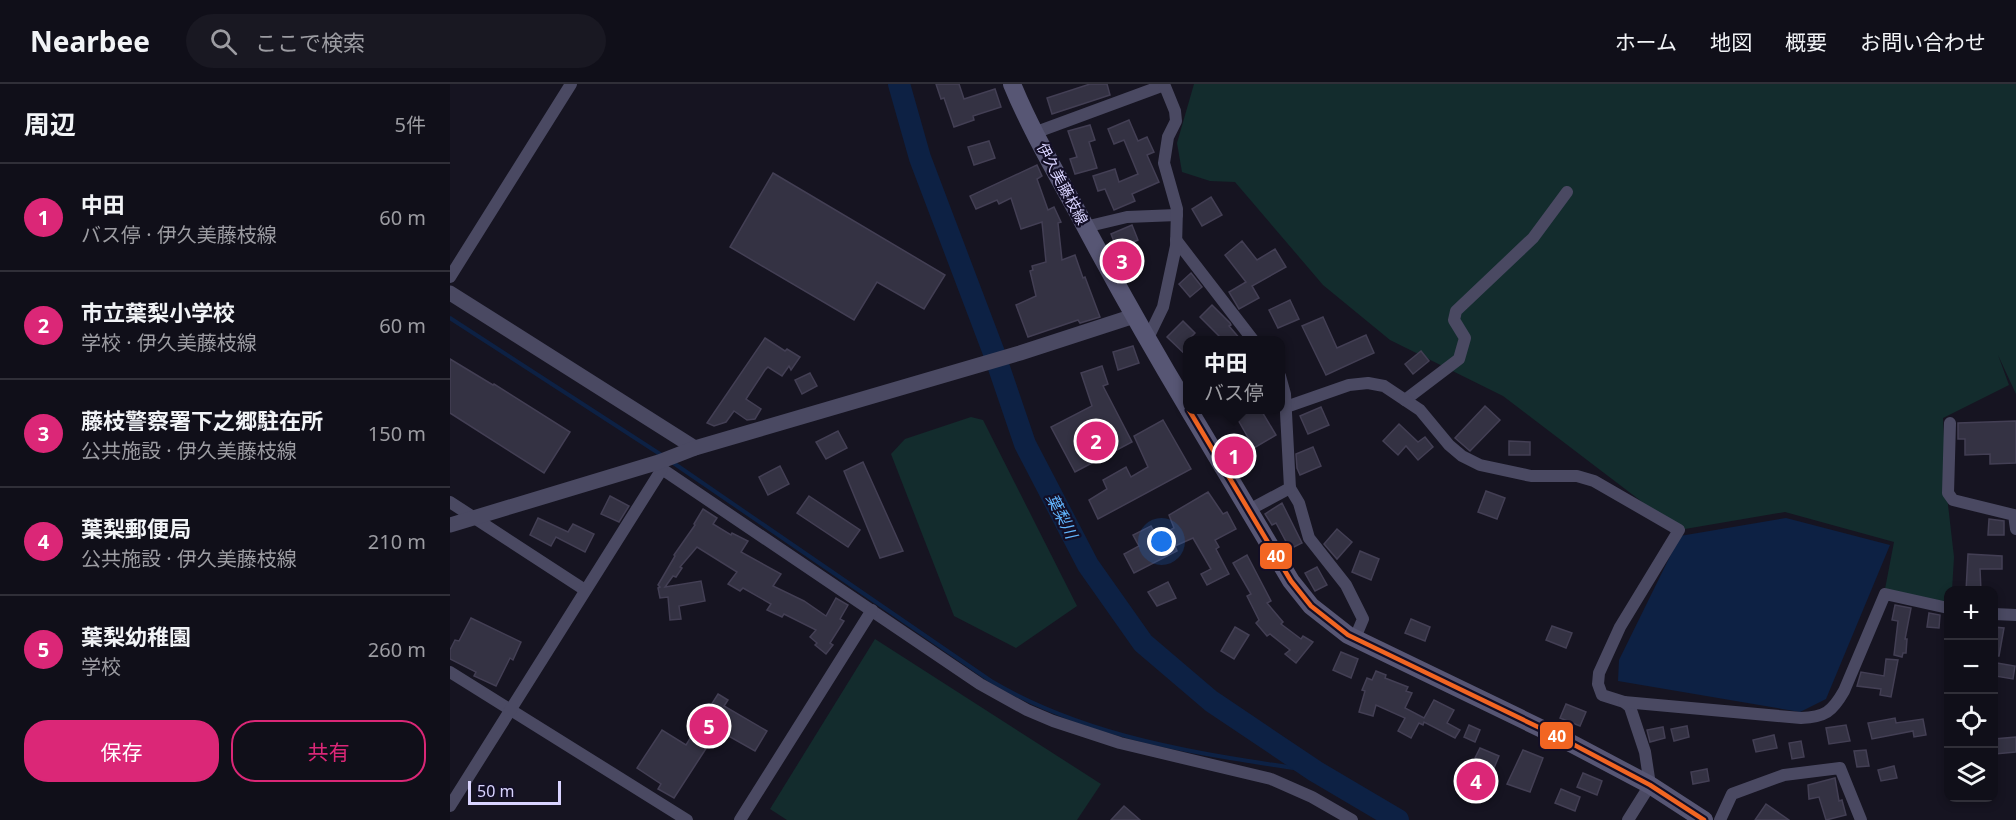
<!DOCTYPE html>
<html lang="ja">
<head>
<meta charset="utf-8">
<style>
  :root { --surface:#100f19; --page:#191822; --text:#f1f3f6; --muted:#9c9ca2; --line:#302f38; --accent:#db2777 }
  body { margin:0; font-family:"Noto Sans","Noto Sans JP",sans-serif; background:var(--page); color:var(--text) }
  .controls { position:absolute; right:18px; bottom:18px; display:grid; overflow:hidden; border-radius:12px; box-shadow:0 3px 9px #0003 }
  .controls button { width:54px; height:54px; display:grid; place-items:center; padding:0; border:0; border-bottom:2px solid var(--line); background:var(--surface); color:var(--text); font:30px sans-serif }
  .scale { position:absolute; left:18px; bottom:15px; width:93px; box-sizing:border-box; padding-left:6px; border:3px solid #d9d4ff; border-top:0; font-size:16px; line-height:21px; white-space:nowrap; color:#d9d4ff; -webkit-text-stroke:4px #130f26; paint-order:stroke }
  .you { position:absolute; left:712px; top:458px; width:21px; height:21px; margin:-15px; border:4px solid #fff; border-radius:50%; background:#1a73e8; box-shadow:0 0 0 9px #1a73e833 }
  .badge { display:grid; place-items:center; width:39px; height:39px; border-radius:50%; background:var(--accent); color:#fff; font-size:20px; font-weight:700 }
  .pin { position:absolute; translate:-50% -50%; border:3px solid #fff; box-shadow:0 2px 6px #0006 }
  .popup { position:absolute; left:733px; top:252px; width:102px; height:78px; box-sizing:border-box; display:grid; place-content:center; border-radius:12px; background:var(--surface); filter:drop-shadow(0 2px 4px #0005); font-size:20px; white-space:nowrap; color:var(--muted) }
  .popup b { font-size:22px; color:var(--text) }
  .popup::after { content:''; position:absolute; left:50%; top:100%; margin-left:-12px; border:12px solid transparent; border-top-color:var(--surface) }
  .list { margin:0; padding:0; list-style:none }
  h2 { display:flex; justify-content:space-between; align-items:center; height:78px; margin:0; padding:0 24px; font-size:26px }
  h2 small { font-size:20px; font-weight:400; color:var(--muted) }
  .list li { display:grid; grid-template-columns:39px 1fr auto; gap:18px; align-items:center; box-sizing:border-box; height:108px; padding:0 24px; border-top:2px solid var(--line) }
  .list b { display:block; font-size:22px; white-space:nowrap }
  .list p { margin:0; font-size:20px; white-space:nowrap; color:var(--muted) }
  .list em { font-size:20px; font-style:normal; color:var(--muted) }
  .actions { display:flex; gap:12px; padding:18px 24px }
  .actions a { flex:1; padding:14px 0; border:2px solid var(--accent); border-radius:24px; text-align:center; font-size:21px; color:var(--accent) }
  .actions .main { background:var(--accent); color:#fff }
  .icon { flex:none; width:33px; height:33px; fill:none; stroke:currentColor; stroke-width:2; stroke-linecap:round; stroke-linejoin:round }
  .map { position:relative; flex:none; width:1566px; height:736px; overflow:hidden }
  header { display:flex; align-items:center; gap:36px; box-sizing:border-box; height:84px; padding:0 30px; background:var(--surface); border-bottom:2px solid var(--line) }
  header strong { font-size:28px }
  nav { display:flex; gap:33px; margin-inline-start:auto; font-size:21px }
  .search { width:420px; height:54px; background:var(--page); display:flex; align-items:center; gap:15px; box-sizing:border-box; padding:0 21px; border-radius:33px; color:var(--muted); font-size:22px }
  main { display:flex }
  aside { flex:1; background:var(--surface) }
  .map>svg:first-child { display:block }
</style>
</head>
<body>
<header>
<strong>Nearbee</strong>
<div class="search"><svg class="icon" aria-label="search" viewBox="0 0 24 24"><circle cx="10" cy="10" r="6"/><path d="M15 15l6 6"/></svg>ここで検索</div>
<nav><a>ホーム</a><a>地図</a><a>概要</a><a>お問い合わせ</a></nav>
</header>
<main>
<aside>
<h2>周辺<small>5件</small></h2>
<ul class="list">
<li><span class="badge">1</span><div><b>中田</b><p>バス停 · 伊久美藤枝線</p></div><em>60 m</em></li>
<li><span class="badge">2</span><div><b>市立葉梨小学校</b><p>学校 · 伊久美藤枝線</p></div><em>60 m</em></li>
<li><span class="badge">3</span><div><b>藤枝警察署下之郷駐在所</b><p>公共施設 · 伊久美藤枝線</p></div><em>150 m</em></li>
<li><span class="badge">4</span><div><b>葉梨郵便局</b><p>公共施設 · 伊久美藤枝線</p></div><em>210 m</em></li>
<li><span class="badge">5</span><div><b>葉梨幼稚園</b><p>学校</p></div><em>260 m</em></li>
</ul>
<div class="actions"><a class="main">保存</a><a>共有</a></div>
</aside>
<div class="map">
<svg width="1566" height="736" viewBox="0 0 1566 736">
  <rect width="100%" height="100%" fill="#161421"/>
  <g fill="#132c2d">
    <path d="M744,0H1566V310L1548,271L1559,301L1493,334L1497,412L1504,473L1502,506H1498V523L1435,505L1444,458L1335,428L1229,446L1053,312L940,256L873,201L785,98L760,97L732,88L727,59Z"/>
    <path d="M521,333L533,336L627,522L566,564L504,532L441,370L455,355Z"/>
    <path d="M425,555L651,700L627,736H337L320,725Z"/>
  </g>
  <path fill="#0d2144" d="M1336,434L1440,461L1376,615L1350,628L1168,597L1169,576L1230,452Z"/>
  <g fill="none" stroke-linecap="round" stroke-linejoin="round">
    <g stroke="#0d2144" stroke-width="4">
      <path d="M0,234L213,372"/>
      <path d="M222,378L541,597C639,655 755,671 865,687"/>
    </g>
    <path stroke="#0d2144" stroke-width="22" d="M449,0L470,74L544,269L575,360L638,481L693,559L761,617L865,687L948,736"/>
  </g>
  <g fill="#343243" stroke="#433f54" stroke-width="1.5">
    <path d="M486,0H509L514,15L545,5L551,23L523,32L524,36L504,43L494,14L491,15Z"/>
    <path d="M640,0H657L660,11L602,30L597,14Z"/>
    <path d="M679,36L688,57L697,53L704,68L697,71L709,98L682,110L685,117L664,126L655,105L648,107L643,92L665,85L669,98L688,90L674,56L664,60L658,45Z"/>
    <path d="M640,41L645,56L639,58L647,84L625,90L620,75L627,73L618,47Z"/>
    <path d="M539,57L545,74L524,81L518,63Z"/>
    <path d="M587,81L592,92L587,95L598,126L604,123L611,138L608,139L612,176L625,171L633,194L635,193L650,233L630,239L628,236L578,253L566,221L586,212L580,187L583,186L582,182L596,178L592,138L571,145L561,114L549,120L547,116L526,125L520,112Z"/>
    <path d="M323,89L495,191L474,225L427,198L404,236L280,163Z"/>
    <path d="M761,113L772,131L752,142L742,125Z"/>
    <path d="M682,141L688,156L667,165L661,150Z"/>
    <path d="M792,157L807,176L825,165L836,183L802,202L809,214L789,225L779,208L796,198L775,171Z"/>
    <path d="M741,189L752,203L740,213L729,200Z"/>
    <path d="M840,216L849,235L828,244L819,226Z"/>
    <path d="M762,221L780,239L781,241L779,242L791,256H773L750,233Z"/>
    <path d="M873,233L887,264L916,251L924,269L876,291L852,242Z"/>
    <path d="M733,237L745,249L738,256V273L717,253Z"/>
    <path d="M315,254L335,267L337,265L350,273L341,286L339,282L332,292L318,283L315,286L296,315L311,325L305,335L297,336L284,327L276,338L264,342L257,339Z"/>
    <path d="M683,262L689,279L668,286L663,268Z"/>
    <path d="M971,267L979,277L963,290L955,280Z"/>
    <path d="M0,275L43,301L44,300L120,348L94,389L0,329Z"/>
    <path d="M652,282L658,300L653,302L682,358L625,388L601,343L642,322L631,289Z"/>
    <path d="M360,289L367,302L352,310L345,296Z"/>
    <path d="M1035,322L1050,336L1020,367L1005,354Z"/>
    <path d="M871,323L879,341L858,350L850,332Z"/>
    <path d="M800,326H811L826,351L804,364L787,334Z"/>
    <path d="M713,336L741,385L648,435L639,416L657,405L653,396L676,383L681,393L698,383L684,352Z"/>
    <path d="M1566,337V379L1540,380V370L1515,371V355H1508V339Z"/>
    <path d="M949,340L968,358L975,353L983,363L968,376L956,362L948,371L933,357Z"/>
    <path d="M388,347L397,364L376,375L366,358Z"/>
    <path d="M1059,357L1080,358V371H1059Z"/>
    <path d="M863,363L871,382L850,391L847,384L846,370Z"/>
    <path d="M413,378L453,467L430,474L394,387Z"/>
    <path d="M330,382L339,400L318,411L309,393Z"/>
    <path d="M1036,407L1055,414L1047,435L1028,428Z"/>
    <path d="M758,408L773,430L777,428L786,445L765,456L769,463L766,465L779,490L757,501L751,490L761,485L743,454L725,462L727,467L684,489L674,470L689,462L683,451L701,442L707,453L724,444L719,431Z"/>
    <path d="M160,412L179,422L169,438L151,430Z"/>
    <path d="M359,412L410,446L398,463L347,429Z"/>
    <path d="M832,419L852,459L840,465L826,439L822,441L815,430Z"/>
    <path d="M253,425L267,434L263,440L281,451L282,449L298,457L291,468L331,490L323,502L354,517L376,532L386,514L398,521L390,535L394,537L380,559L383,561L376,570L365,561L367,559L360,553L366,546L334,530L332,533L317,526L321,520L293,504L290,507L278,500L287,488L247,463L230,483L232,484L226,493L223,492L215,503L251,497L255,517L229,522L231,535L220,536L218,513L210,514L208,504L210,503L208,501L225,472L224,471L245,441L244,440Z"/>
    <path d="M88,434L118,448L123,440L144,450L135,468L106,453L101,462L80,451Z"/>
    <path d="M1539,435L1554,437V451H1538Z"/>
    <path d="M887,445L902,458L887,475L874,460Z"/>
    <path d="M910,467L929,475L921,496L902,488Z"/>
    <path d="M1518,470L1552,472V485H1530L1531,507H1516Z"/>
    <path d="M797,471L821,517L817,519L833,538L831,540L851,555L853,552L863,558L846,579L835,570L840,566L820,550L817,552L806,539L809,536L797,512L801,510L783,479Z"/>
    <path d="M867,483L877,501L865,507L855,489Z"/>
    <path d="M718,498L726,514L707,522L698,508Z"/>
    <path d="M1445,521L1461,524L1455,555H1457L1456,569H1453L1452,573L1444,571L1448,537L1442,536Z"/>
    <path d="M1479,529L1490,531L1489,544L1477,543Z"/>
    <path d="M21,534L71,558L63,576L60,574L46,602L24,592L26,588L0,575V566L5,556L9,557Z"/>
    <path d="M961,535L980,543L975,557L955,549Z"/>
    <path d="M1102,542L1122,549L1116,564L1096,556Z"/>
    <path d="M785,543L799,551L784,575L771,567Z"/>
    <path d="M1544,543L1554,544L1549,572H1544Z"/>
    <path d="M891,568L908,575L901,594L883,586Z"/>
    <path d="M1436,575L1448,576L1441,613L1430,611L1431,605L1407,602L1411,588L1434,592Z"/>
    <path d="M1547,579L1565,582L1563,595L1545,592Z"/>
    <path d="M926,587L936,591L935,594L958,603L956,607L962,609L955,624L974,634L984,616L1004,626L997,639L1010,646L1005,654L974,638L973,641L969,639L961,654L948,647L955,634L926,621L923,632L909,628L915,607L912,606L917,594L922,596Z"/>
    <path d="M268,610L278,616L274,622L317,647L305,667L268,646L224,714L208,705L211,700L187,684L212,646L236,661Z"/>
    <path d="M1116,620L1136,628L1130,642L1110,634Z"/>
    <path d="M1445,634L1446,639L1473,635L1476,651L1464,653L1463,647L1422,655L1418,639Z"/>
    <path d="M1019,641L1030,646L1025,658L1014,653Z"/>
    <path d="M1396,641L1400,657L1379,660L1376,644Z"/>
    <path d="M1237,642L1239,653L1224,657L1221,645Z"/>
    <path d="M1213,643L1215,654L1200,658L1197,646Z"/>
    <path d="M1324,651L1327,664L1306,668L1303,656Z"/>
    <path d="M1566,653V668L1545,670L1544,655Z"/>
    <path d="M1351,657L1354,673L1342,675L1339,659Z"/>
    <path d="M1030,664L1049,672L1044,684L1025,674Z"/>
    <path d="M1073,666L1093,674L1080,708L1057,700Z"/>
    <path d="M1416,666L1419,682L1407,683L1404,667Z"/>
    <path d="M1444,682L1447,694L1431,697L1428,686Z"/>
    <path d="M1257,685L1259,697L1243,700L1241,688Z"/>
    <path d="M1133,689L1152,697L1147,711L1127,703Z"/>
    <path d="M1385,694L1389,717L1392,716L1396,731L1376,736L1369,713L1359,715L1358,701Z"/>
    <path d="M1111,705L1130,713L1125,727L1105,719Z"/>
    <path d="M1316,720L1339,736H1305Z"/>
    <path d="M674,722L690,736H661Z"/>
  </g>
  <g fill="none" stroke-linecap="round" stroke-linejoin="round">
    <g stroke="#4a4962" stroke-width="12">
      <path d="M584,49L714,1"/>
      <path d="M635,143L677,133L727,131"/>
      <path d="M726,156L803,256"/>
      <path d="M0,193L121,0"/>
      <path d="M697,256L713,223L726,162L727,125L714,79L718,53L726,37L725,27L714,0"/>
      <path d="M955,316L1009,275L1015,254L1004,236L1006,227L1083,154L1117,108"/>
      <path d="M836,323L899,301L918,299L934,302L970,326L999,361L1012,372L1030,381L1081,392H1127L1144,397L1229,446L1170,543L1149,589L1148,600L1152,611L1174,618L1180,623L1195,668L1200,701L1178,736"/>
      <path d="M1500,339L1498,409L1503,416L1564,431L1566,445"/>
      <path d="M209,378L212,385L530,600L577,626L603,637L670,659L821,695L862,713L902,736"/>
      <path d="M840,404L849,419L859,454L896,501L913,535L905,554"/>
      <path d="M0,418L135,506"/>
      <path d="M799,426L840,404L835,310L830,292"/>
      <path d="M1544,530L1566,531"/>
      <path d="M0,588L237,736"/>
      <path d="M1174,618L1351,634C1375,633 1382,628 1394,607L1435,510L1498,524"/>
      <path d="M0,722L212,385"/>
      <path d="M290,736L422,526"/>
      <path d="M1270,736L1282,710L1334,691L1390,684L1411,736"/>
    </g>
    <g stroke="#4a4962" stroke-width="15">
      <path d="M0,209L245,364"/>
      <path d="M0,441L209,378L245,364L570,269L684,232"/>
    </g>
    <g stroke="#575674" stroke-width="18">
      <path d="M562,0C580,44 604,85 627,127C662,193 699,259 738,324"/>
      <path d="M739,326L841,497L861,522L898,551L1113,655L1200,701L1254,736"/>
    </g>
    <g stroke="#130f26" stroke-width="9">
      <path id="bus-1" d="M739,326L841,497L861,522L898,551L1113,655L1200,701L1254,736"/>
    </g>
    <use href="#bus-1" stroke="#f26522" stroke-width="4.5"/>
  </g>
  <g text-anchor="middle" stroke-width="4.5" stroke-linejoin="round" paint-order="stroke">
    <g font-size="15" fill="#d9d4ff" stroke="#130f26">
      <text transform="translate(612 100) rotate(62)" y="5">伊久美藤枝線</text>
    </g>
    <g font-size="16" font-style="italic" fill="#62b6ff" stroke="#130f26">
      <text transform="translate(612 432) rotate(63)" y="6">葉梨川</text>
    </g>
  </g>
  <g stroke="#130f26" stroke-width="2">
    <rect x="809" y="458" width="34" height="28" rx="6" fill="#f26522"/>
    <rect x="1089" y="637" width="35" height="29" rx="6" fill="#f26522"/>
  </g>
  <g font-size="16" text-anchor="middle" font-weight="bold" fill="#fff">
    <text x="826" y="478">40</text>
    <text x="1107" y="658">40</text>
  </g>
</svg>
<div class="controls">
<button>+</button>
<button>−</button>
<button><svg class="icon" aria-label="locate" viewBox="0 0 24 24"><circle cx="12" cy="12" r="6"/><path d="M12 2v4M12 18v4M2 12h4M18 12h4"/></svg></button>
<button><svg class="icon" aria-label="layers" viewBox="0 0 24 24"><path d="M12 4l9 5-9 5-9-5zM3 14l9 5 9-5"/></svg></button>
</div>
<div class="scale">50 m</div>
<div class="you"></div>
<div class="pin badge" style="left:784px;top:372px">1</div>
<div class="popup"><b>中田</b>バス停</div>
<div class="pin badge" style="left:646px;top:357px">2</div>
<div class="pin badge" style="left:672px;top:177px">3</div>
<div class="pin badge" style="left:1026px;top:697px">4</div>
<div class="pin badge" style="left:259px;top:642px">5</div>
</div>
</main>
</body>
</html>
